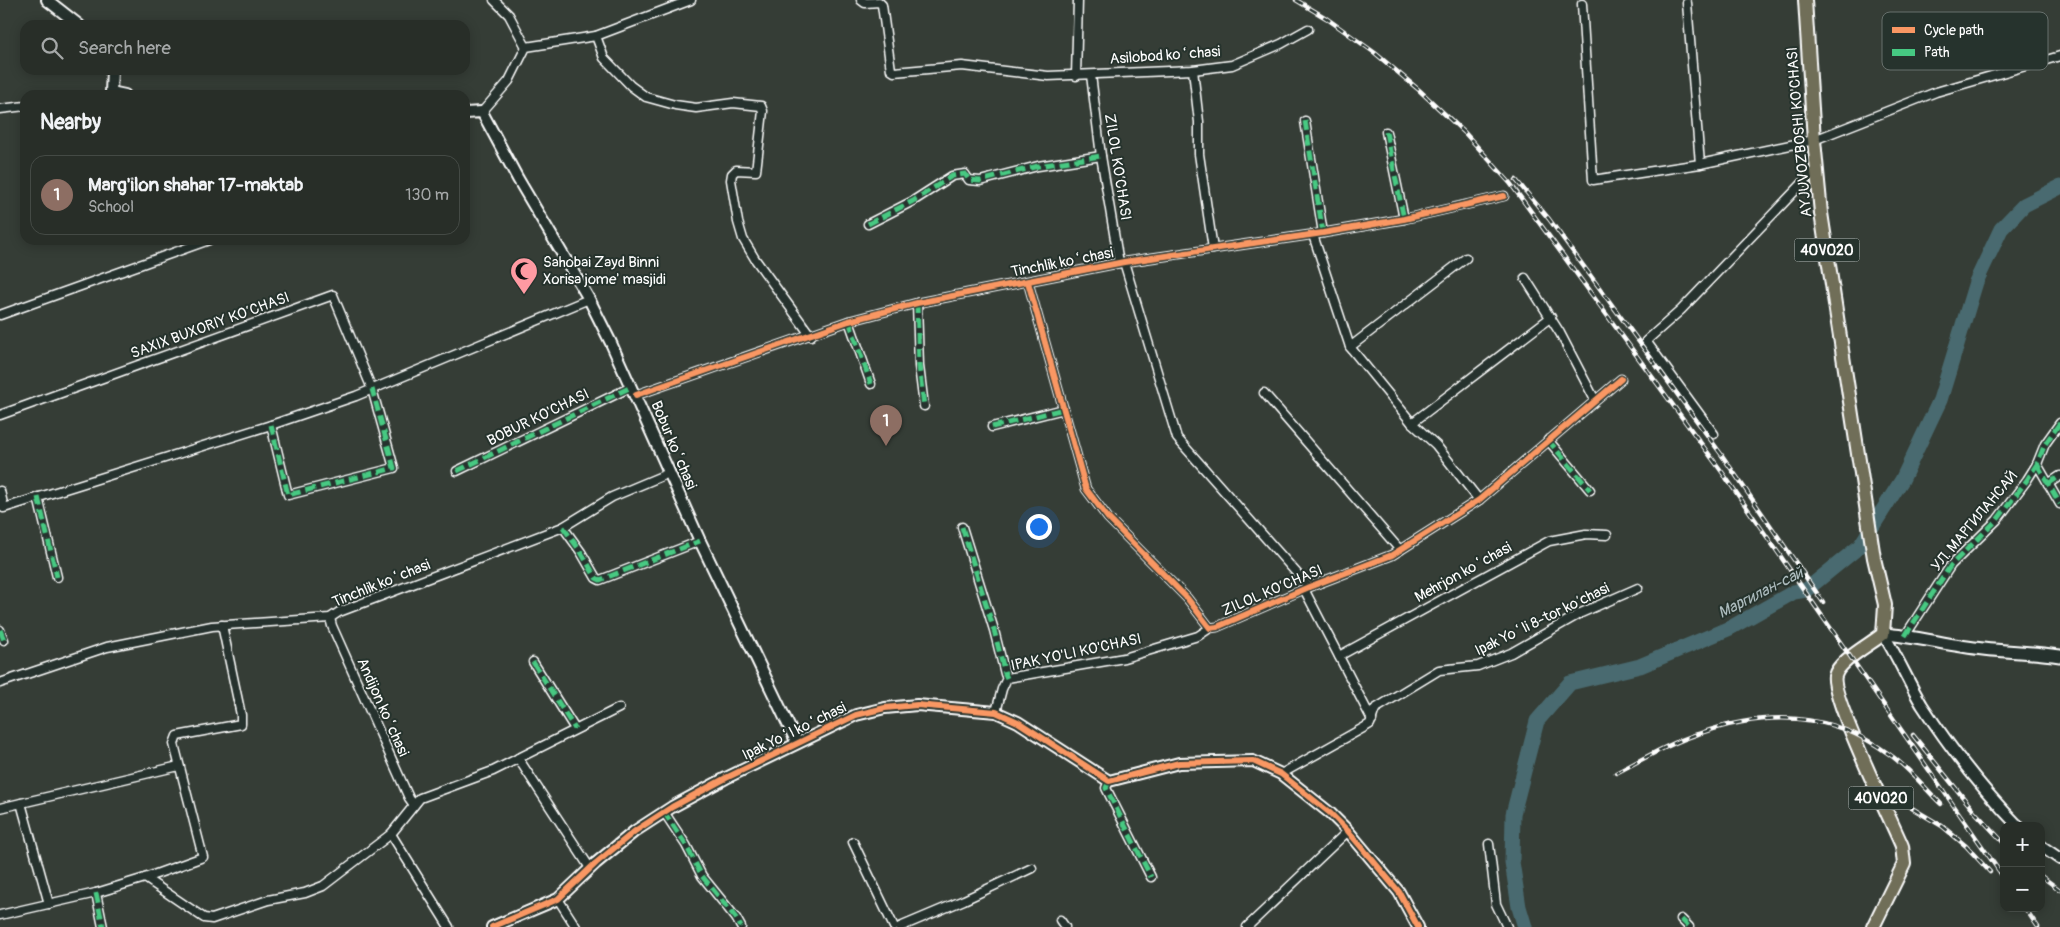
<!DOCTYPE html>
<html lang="en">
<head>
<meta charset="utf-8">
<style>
  :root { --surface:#282e28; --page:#303630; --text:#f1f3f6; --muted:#a5a8a8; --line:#444a45; --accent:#8c9099 }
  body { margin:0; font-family:Pangolin,sans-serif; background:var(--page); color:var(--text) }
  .controls { position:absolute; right:15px; bottom:15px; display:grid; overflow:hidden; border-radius:10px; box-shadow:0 2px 12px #0003 }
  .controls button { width:45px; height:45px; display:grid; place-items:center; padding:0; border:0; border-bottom:1px solid var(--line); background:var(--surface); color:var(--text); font:25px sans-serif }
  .you { position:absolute; left:1038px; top:526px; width:18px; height:18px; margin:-12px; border:4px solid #fff; border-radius:50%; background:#1a73e8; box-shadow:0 0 0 8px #1a73e833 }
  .badge { display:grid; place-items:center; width:32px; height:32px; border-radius:50%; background:var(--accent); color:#fff; font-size:16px; font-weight:700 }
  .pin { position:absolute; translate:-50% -41px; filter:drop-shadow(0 1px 2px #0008) }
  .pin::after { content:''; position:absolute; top:26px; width:18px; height:15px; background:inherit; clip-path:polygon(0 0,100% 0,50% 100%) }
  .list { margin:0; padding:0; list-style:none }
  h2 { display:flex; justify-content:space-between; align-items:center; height:65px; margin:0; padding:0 20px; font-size:21px }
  h2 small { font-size:16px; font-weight:400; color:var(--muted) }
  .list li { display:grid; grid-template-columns:32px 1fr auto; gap:15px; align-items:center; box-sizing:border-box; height:80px; margin:0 10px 10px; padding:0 10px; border:1px solid var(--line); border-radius:15px }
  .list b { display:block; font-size:19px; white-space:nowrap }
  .list p { margin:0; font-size:16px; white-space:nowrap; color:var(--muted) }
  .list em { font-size:16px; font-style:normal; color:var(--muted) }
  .icon { flex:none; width:28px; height:28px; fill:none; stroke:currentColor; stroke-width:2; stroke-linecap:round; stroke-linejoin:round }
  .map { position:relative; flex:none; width:2060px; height:927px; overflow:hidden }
  .search { position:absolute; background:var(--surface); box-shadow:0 2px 12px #0003; left:20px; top:20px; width:450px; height:55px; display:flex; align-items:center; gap:12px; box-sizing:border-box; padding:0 18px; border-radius:15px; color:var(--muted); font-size:19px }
  .panel { position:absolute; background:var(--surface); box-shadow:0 2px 12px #0003; left:20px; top:90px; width:450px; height:155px; border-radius:15px }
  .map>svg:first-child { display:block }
</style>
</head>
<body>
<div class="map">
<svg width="2060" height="927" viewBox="0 0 2060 927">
  <rect width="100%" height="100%" fill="#353d36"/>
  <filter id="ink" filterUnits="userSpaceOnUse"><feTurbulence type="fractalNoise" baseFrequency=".02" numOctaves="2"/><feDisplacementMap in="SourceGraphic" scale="10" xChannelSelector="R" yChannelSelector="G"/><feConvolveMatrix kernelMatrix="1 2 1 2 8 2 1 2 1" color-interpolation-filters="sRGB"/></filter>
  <g filter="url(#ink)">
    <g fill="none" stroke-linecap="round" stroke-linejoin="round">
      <path stroke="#496a6f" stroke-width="15" d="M1525,927L1519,907L1512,862L1513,814L1537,721L1570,683L1640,666L1730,628L1794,592L1806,590L1860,546L1902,480L1940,400L1976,282L2001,229L2024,205L2060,187"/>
      <g stroke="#fff" stroke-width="11">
        <g id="minor">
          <path d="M494,0L509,15L526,47"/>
          <path d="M861,0L865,3L879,2L882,5L891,70L894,72L962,66L1048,76L1193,70L1232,65L1281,44L1308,29"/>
          <path d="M1687,3L1700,164"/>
          <path d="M1582,4L1593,180L1700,164L1814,140L1936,92L2060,56"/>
          <path d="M596,36L604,58L631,86L646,97L675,105L696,108L733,103L761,106L763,111L756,171L736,170L732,174L731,180L738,222L743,239L755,259L811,336"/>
          <path d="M1193,70L1199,122V154L1213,249"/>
          <path d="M1091,75L1101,156L1119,263"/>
          <path d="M1076,76L1078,0"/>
          <path d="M0,109L25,106"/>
          <path d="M482,112L509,81L526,47L596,36L691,0"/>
          <path d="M1305,121L1323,233"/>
          <path d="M1386,132L1404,219"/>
          <path d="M868,224L913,201L952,176L965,174L969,180L980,181L1038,166L1101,156"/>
          <path d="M1313,235L1350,347L1412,423L1436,445L1479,500"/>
          <path d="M1124,262L1177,438L1309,587"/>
          <path d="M1525,278L1560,333L1595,400"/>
          <path d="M1028,282L1086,489L1108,518L1187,598L1210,628L1217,627L1309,587L1392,555L1479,500L1621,379"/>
          <path d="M917,303L919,366L924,406"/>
          <path d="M0,315L209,240"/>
          <path d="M849,321L871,384"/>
          <path d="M1350,347L1466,258"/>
          <path d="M1264,393L1400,550"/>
          <path d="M636,395L849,321L917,303L1124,262L1323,233L1404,219L1504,196"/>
          <path d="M0,415L333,295L372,389L394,468L288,495L271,425"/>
          <path d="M1412,423L1551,317"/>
          <path d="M992,427L1064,409"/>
          <path d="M1714,434L1646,341L1681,310L1817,168"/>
          <path d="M1548,440L1590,490"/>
          <path d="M2037,464L2060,504"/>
          <path d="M457,471L631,387"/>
          <path d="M2048,484L2060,476"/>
          <path d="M0,491L4,508L271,425L356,396L589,299"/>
          <path d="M38,497L57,577"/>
          <path d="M563,527L581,552L596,578L600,580L700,541"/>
          <path d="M962,527L994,630L1005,674L1007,678"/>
          <path d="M1304,589L1372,720"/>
          <path d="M330,618L332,626L409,798L414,805"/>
          <path d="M0,630L4,640"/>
          <path d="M1905,636L1951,565L1997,520L2027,480L2037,464L2045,444L2060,423"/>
          <path d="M1339,656L1549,541L1586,534L1607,535"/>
          <path d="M533,662L575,729"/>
          <path d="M0,683L107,647L212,626L330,618L339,612L563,527L612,497L669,473"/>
          <path d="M996,712L1002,689L1007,678L1124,658L1198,636L1210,628"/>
          <path d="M518,758L590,868"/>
          <path d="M1281,774L1365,727L1370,724L1375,709L1439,670L1478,666L1511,653L1581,613L1638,588"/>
          <path d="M1109,781L1106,788L1151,877"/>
          <path d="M21,803L49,904"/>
          <path d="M0,808L179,766"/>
          <path d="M664,812L686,845L702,876L736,918L741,927"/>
          <path d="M391,834L449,927"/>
          <path d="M853,842L894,927"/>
          <path d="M1489,844L1496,904L1507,927"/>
          <path d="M145,878L204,918L212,919L268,900L305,893L323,886L391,834L420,798L493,771L619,708"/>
          <path d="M96,893L103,927"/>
          <path d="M558,899L576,927"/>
          <path d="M0,915L96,893L145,878L203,857L174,744L177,736L241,724V715L222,625"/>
          <path d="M1681,919L1689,927"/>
          <path d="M1060,920L1065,927"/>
          <path d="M900,927L964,900L1032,868"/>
          <path d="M1247,927L1348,831"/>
        </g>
      </g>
      <g stroke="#fff" stroke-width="14">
        <g id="tertiary">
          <path d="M47,0L79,25"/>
          <path d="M112,70L111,92L125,95"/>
          <path d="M465,113L482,112L518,179L589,299L611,343L700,541L797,743"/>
          <path d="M1883,634C1898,657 1908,682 1922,705C1950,748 1982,789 2018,826"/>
          <path d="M2041,846L2060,859"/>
          <path d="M492,927L558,899L596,863L635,831L672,807L726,778L856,715L885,708L917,705L996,712L1018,722L1109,781L1179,763L1253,761L1281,774L1330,813L1348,831L1399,892L1418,927"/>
        </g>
      </g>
      <g stroke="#fff" stroke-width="15">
        <path id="secondary" d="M1883,634C1917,636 1949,646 1983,649C2009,652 2034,652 2060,656"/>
      </g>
      <g stroke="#fff" stroke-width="16">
        <path id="primary" d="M1805,0L1814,140L1821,213L1874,558L1885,605L1883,634C1871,644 1838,661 1835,676C1830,695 1891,820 1902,846L1904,864L1873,927"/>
      </g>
      <use href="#minor" stroke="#26332d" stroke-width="8"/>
      <use href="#tertiary" stroke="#26332d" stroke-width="10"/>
      <use href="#secondary" stroke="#26332d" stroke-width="11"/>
      <use href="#primary" stroke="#706e59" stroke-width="12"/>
      <g stroke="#fff" stroke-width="4.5">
        <g id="rail">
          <path d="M1296,0L1326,18L1375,53L1419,90L1465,133L1510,183L1722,472L2004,878"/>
          <path d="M1516,180L1549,219L1721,454L1823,602"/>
          <path d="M1913,735L1974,811L2004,843"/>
          <path d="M1616,773C1643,759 1670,743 1698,734C1766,710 1830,711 1889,754C1909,768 1924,787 1941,804"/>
          <path d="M1900,801L1942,826L1966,846L1990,872"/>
          <path d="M2041,876L2060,890"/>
          <path d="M2025,908L2038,927"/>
        </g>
      </g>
      <use href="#rail" stroke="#26332d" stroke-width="2.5" stroke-dasharray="8" stroke-linecap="butt"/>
      <g stroke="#46c982" stroke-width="5" stroke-dasharray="10 5" stroke-linecap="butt">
        <path d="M117,93V95"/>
        <path d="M1305,121L1323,233"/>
        <path d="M1386,132L1404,219"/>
        <path d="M868,224L913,201L952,176L965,174L969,180L980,181L1038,166L1101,156"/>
        <path d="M917,303L919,366L924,406"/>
        <path d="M849,321L871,384"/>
        <path d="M271,425L288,495L394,468L372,389"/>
        <path d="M992,427L1064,409"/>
        <path d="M1548,440L1590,490"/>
        <path d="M2037,464L2060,504"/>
        <path d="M457,471L631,387"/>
        <path d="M2048,484L2060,476"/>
        <path d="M38,497L57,577"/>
        <path d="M563,527L581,552L596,578L600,580L700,541"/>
        <path d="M962,527L994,630L1005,674L1007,678"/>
        <path d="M0,630L4,640"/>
        <path d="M1905,636L1951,565L1997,520L2027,480L2037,464L2045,444L2060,423"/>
        <path d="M533,662L575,729"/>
        <path d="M1109,781L1106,788L1151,877"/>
        <path d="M664,812L686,845L702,876L736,918L741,927"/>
        <path d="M96,893L103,927"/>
        <path d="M1681,919L1689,927"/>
      </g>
      <g stroke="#26332d" stroke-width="9">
        <g id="cycleway">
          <path d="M1028,282L1086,489L1108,518L1187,598L1210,628L1217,627L1309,587L1392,555L1479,500L1621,379"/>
          <path d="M636,395L849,321L917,303L1124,262L1323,233L1404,219L1504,196"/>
          <path d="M492,927L558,899L596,863L635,831L672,807L726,778L856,715L885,708L917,705L996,712L1018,722L1109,781L1179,763L1253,761L1281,774L1330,813L1348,831L1399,892L1418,927"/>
        </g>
      </g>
      <use href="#cycleway" stroke="#f99763" stroke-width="6"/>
    </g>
  </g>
  <defs>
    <g id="mosque-pin" transform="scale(1.4375)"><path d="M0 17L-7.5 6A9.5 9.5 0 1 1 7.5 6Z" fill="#ff9aa2" stroke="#26332d"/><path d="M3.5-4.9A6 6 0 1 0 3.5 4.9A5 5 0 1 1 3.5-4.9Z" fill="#111"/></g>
  </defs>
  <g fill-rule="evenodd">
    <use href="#mosque-pin" x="524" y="271"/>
  </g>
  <g text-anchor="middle" stroke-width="4" stroke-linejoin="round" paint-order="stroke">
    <g fill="#26332d" stroke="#bec2c0" stroke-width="1">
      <rect x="1794.5" y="238.5" width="65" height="23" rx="4"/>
      <rect x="1848.5" y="786.5" width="65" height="23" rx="4"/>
    </g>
    <g font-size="14" font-weight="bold" fill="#fff">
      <text x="1827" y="255">40V020</text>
      <text x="1881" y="803">40V020</text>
    </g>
    <g font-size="15" fill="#fff" stroke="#26332d">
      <text transform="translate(1165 55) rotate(-4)" y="5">Asilobod koʻchasi</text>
      <text transform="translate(1799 132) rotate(-95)" y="5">AYJUVOZBOSHI KO'CHASI</text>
      <text transform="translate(1118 167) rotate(81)" y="5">ZILOL KO‘CHASI</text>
      <text transform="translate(1062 262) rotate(-11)" y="5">Tinchlik koʻchasi</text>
      <text transform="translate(210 325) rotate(-20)" y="5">SAXIX BUXORIY KO‘CHASI</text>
      <text transform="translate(538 417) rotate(-26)" y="5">BOBUR KO'CHASI</text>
      <text transform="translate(674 445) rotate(67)" y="5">Bobur koʻchasi</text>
      <text transform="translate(1974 521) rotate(-50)" y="5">УЛ. МАРГИЛАНСАЙ</text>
      <text transform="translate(1463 572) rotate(-29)" y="5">Mehrjon koʻchasi</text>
      <text transform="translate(381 583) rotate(-22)" y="5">Tinchlik koʻchasi</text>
      <text transform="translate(1272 590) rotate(-23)" y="5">ZILOL KO‘CHASI</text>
      <text transform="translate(1542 619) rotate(-26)" y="5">Ipak Yoʻli 8-tor koʼchasi</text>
      <text transform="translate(1076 652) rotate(-12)" y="5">IPAK YO'LI KO'CHASI</text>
      <text transform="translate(383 707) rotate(66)" y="5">Andijon koʻchasi</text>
      <text transform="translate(794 731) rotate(-26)" y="5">Ipak Yoʻl koʻchasi</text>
    </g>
    <g font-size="15" fill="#fff" stroke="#26332d" text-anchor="start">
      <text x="543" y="267">Sahobai Zayd Binni<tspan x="543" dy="17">Xorisa jome' masjidi</tspan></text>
    </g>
    <g font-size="16" font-style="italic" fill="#adbcbe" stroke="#26332d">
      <text transform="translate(1760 592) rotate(-27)" y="6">Маргилан-сай</text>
    </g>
  </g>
  <rect x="1882" y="12" width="166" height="58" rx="8" fill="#26332d" stroke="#67706c" stroke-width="1"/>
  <rect x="1892" y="27" width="23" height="6" fill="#f99763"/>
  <rect x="1892" y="49" width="23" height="7" fill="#46c982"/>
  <g font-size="14" fill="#fff">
    <text x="1924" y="35">Cycle path</text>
    <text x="1924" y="57">Path</text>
  </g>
</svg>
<div class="controls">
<button>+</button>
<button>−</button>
</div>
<div class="you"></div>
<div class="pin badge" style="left:886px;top:446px;background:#8d6e63">1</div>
<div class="search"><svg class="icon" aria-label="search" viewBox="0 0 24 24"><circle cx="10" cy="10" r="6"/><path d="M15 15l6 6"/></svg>Search here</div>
<section class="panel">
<h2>Nearby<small></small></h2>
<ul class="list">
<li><span class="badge" style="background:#8d6e63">1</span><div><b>Marg'ilon shahar 17-maktab</b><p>School</p></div><em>130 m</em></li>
</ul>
</section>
</div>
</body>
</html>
